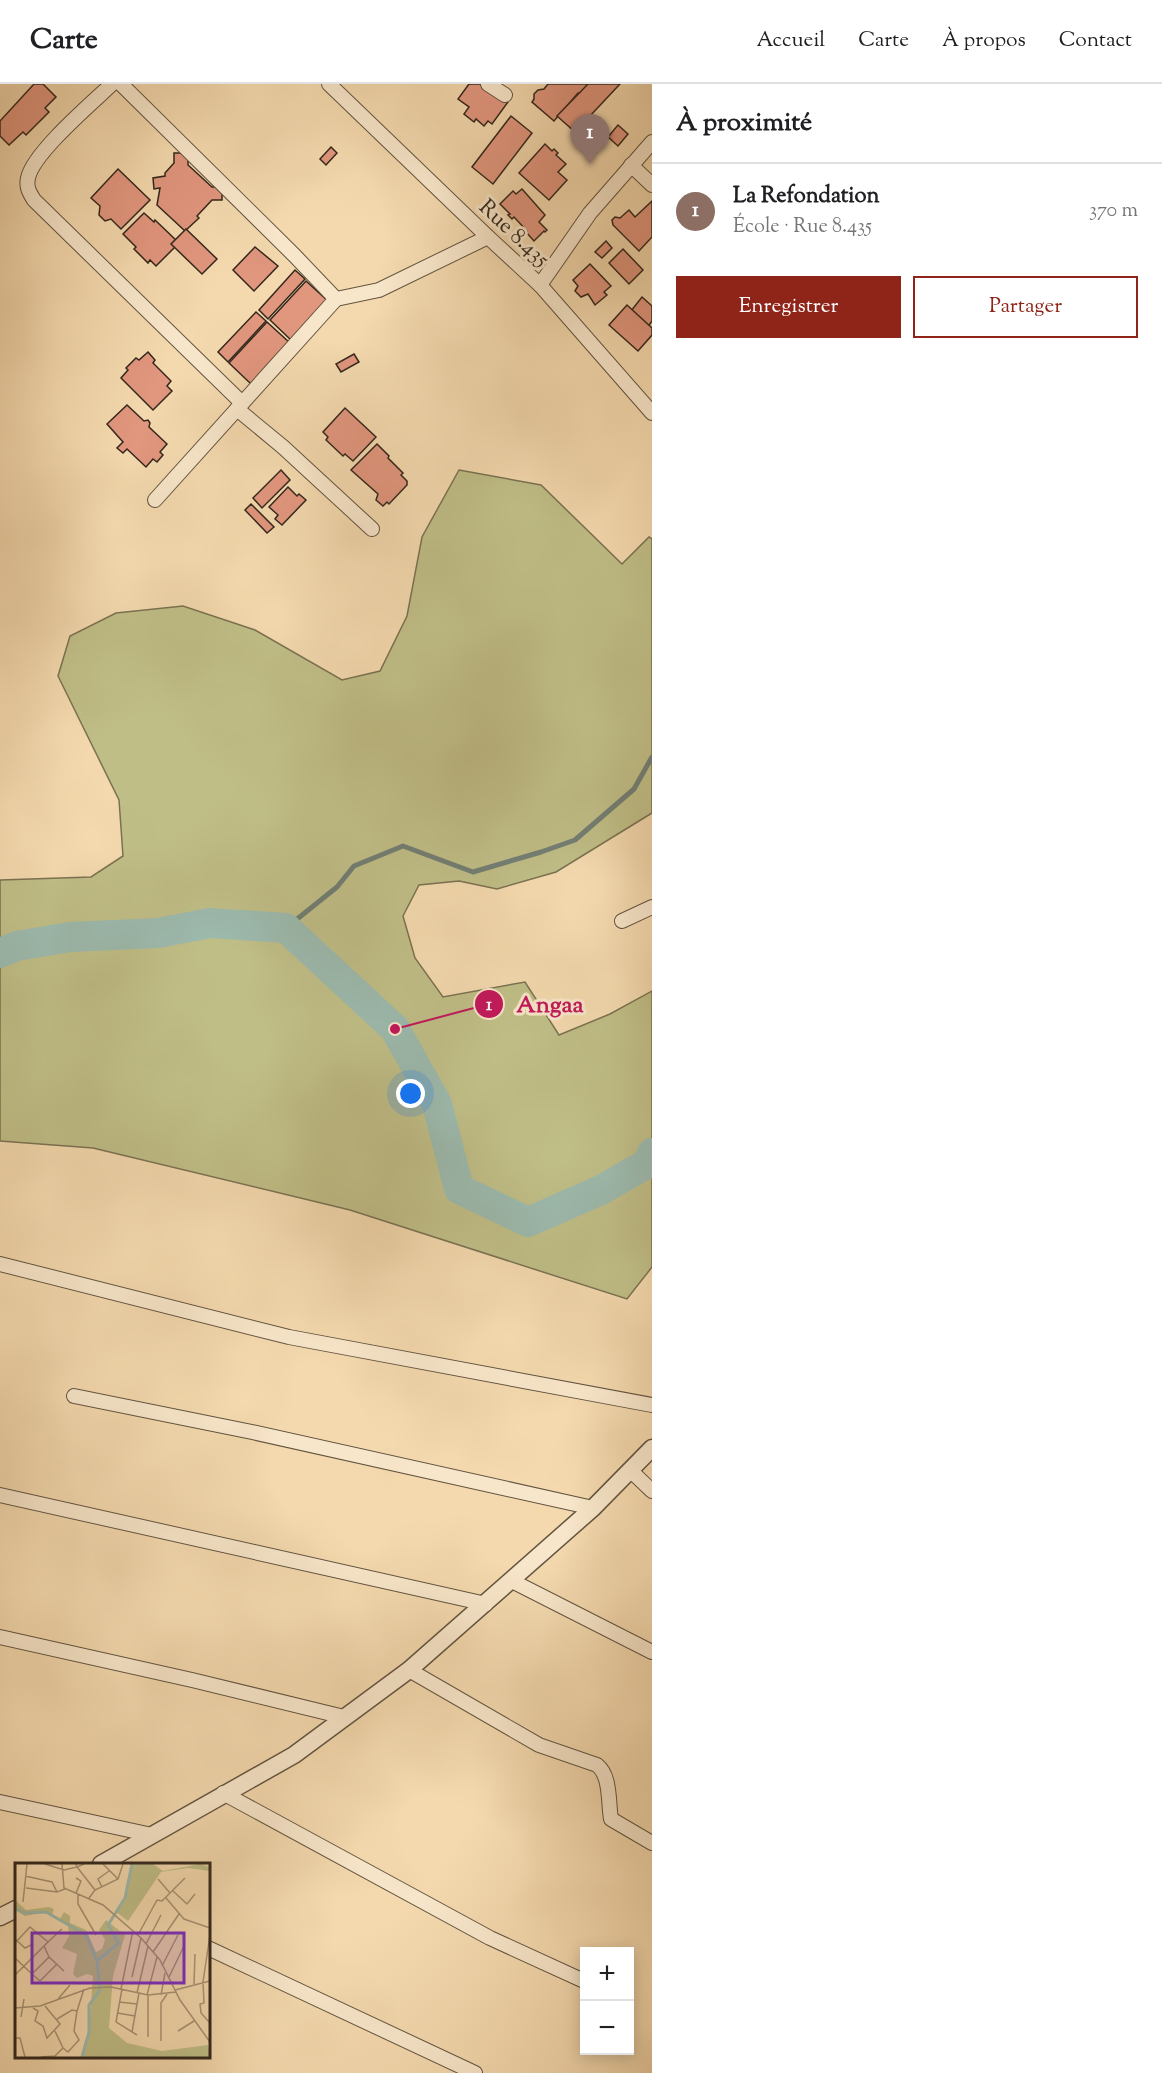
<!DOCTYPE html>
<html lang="fr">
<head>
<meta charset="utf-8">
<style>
  :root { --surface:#fff; --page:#f2f2f2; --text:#202124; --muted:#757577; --line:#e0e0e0; --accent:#8f2418 }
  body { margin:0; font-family:"Sorts Mill Goudy",serif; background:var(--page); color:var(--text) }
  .controls { position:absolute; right:18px; bottom:18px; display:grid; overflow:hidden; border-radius:0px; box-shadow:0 3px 15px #0003 }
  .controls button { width:54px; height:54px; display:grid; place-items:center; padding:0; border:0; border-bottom:2px solid var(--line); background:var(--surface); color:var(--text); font:30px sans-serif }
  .you { position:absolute; left:411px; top:1010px; width:21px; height:21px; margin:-15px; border:4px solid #fff; border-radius:50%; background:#1a73e8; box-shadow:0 0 0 9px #1a73e833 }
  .badge { display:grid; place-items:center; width:39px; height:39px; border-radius:50%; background:var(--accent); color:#fff; font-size:20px; font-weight:700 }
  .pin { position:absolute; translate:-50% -50px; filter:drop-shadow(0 2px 3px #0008) }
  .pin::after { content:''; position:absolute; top:32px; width:21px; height:18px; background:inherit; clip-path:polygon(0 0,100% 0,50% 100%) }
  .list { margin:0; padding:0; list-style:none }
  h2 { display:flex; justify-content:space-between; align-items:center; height:78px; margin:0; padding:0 24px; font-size:26px }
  h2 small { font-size:20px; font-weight:400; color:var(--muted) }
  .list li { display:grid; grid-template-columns:39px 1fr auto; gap:18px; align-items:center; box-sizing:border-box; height:96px; padding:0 24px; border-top:2px solid var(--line) }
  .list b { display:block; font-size:22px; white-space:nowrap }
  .list p { margin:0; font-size:20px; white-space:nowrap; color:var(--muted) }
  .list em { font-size:20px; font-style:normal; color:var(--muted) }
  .actions { display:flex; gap:12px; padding:18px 24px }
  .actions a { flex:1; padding:14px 0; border:2px solid var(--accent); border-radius:0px; text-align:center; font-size:21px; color:var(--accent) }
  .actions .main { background:var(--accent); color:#fff }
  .map { position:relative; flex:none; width:652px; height:1989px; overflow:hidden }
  header { display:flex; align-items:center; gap:36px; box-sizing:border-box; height:84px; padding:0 30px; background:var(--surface); border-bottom:2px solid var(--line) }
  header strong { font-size:28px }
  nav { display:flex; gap:33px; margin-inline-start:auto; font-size:21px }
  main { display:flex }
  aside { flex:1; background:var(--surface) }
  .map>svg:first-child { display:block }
</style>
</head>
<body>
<header>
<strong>Carte</strong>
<nav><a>Accueil</a><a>Carte</a><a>À propos</a><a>Contact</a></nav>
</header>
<main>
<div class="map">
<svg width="652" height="1989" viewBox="0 0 652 1989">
  <rect width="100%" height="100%" fill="#f4d9ae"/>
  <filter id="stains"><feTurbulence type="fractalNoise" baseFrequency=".00333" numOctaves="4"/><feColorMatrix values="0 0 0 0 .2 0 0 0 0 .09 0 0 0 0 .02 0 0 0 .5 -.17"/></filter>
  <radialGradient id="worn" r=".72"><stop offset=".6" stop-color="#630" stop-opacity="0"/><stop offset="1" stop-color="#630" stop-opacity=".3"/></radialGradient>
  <path fill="#c0be87" stroke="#7a7252" stroke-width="1.5" d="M459,386L541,401L622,480L649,453L652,455V729L556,788L497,805L459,797L419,801L403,832L415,874L443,913L525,898L559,951L610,930L652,907V1183L627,1215L350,1126L93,1064L0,1057V796L91,793L123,772L119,716L58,592L70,552L116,529L183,522L255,546L342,596L380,587L407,532L422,453Z"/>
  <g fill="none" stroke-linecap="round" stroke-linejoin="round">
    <path stroke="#727f74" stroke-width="5" d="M286,844L337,803L354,782L403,762L473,788L541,768L575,756L634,705L652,673"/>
    <path stroke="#9cbaae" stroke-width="30" d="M0,869L17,862L70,853L158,849L210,839L286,844L395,945L437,1020L459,1105L528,1138L601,1106L648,1079L652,1069"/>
  </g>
  <g fill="#e1967e" stroke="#33271c" stroke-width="1.5">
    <path d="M34,0H43L56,13L45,24L49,28L26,51L23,48L9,61L0,52V37Z"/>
    <path d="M469,0H483L508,18L492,40L488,37L484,42L476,35L474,38L464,30L469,23L458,15Z"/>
    <path d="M548,0H587L588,5L584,9H578L554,37L532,18L534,15V10L538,6L544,5Z"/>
    <path d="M588,0H620L575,48L557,32Z"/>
    <path d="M511,32L532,49L493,100L472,83Z"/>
    <path d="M618,41L628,50L618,62L608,53Z"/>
    <path d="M545,60L552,67L554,65L558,69L556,71L566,80L558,88L567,96L549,116L519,89Z"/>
    <path d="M331,63L337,69L326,81L320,75Z"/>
    <path d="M174,69H188V81L212,103H222V116H212L197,132L199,134L185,147L157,121L160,104L154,105L153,94L165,92V89L174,79Z"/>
    <path d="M118,85L150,116L121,145L111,135L105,137L99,131L100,122L91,114Z"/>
    <path d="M522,105L545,131L539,138L547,146L545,148L544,147L534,157L526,148L527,147L514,133L512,135L508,131L510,130L500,120L513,107L516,110Z"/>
    <path d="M652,117V153L639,167L613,141L612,136L615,133L620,134L629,126L635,133Z"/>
    <path d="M144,129L154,138L155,136L179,159L156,182L150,176L148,179L134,165L136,163L123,150Z"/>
    <path d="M186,145L217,175L202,190L171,160Z"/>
    <path d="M606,157L612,164L602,174L595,168Z"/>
    <path d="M255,163L278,182L254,207L233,186Z"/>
    <path d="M623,165L643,186L629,200L609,179Z"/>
    <path d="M590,180L611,202L604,208L607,211L595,221L588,210L581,213L575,207L578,202L573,196Z"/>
    <path d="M295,186L305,195L268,235L259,226Z"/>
    <path d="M306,197L329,218L292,257L270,236Z"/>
    <path d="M642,213L652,222V237L648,243L631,227Z"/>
    <path d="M627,221L652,244V251L638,267L609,241Z"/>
    <path d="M256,228L266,237L228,278L218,268Z"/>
    <path d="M267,238L290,259L251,300L229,279Z"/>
    <path d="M148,268L155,276L153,279L171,297L167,302L172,307L153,326L121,294L128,286L126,284L136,274L139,276Z"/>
    <path d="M354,270L359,278L341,288L336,280Z"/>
    <path d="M127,321L144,337L148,336L150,339L149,343L167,360L160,368L163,371L157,378L153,375L146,383L127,365L123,369L117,364L123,358L107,340Z"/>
    <path d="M345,324L376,353L353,377L345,370L343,372L326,356L328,353L323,348Z"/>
    <path d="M377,360L389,372L388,374L403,389L401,391L407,397V401L389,420L387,418L383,422L376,416L378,410L351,386Z"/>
    <path d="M281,386L290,396L262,424L253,414Z"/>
    <path d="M288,403L297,412L299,410L306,416L282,441L275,435L278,431L269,423Z"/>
    <path d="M251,420L274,443L267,449L245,426Z"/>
  </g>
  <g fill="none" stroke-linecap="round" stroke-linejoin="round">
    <g stroke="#635440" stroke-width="16">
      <g id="minor">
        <path d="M112,0C92,19 33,69 28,94C26,103 29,108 34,116L242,319"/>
        <path d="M121,0L294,171L336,215L379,206L488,153"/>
        <path d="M329,0L488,153L540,201L590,129L652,58"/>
        <path d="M488,0L505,11"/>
        <path d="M631,81L652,101"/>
        <path d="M540,201L652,329"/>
        <path d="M237,325L283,363L372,445"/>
        <path d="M155,416L336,215"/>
        <path d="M622,837L652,823"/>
        <path d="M0,1180L289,1253L652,1321"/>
        <path d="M74,1312L252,1348L593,1424"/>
        <path d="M630,1386L652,1407"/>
        <path d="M0,1411L486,1520"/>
        <path d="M512,1497L652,1568"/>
        <path d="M0,1553L192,1596L344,1633"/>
        <path d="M409,1586L539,1661L597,1681C611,1692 608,1718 611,1735L652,1759"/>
        <path d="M223,1709L490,1854L584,1897"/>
        <path d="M0,1718L152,1751"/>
        <path d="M208,1864L475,1989"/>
      </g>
    </g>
    <g stroke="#635440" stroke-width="19">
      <g id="tertiary">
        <path d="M101,1780L294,1671L409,1586L593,1424L652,1364"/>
        <path d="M0,1833L16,1825"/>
      </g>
    </g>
    <use href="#minor" stroke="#f8e6ca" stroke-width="14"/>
    <use href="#tertiary" stroke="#f8e6ca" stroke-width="16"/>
  </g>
  <g text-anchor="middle" stroke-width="6" stroke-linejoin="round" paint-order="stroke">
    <g font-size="22" fill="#33271c" stroke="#f8e6ca">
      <text transform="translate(515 148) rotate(43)" y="8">Rue 8.435</text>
    </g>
  </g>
  <g transform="translate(15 1779)">
    <rect width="195" height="195" fill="#f4d9ae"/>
    <path d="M117,1H138L148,8L185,1L195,4V8L173,5L146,9L113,58L100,48L110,35ZM0,37L11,47L34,44L39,46L37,52L45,56L49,49L55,53V60L71,67L81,89L87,86L90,77L84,67L91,57L110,72L98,113L94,165L112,180L147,188L193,182L195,194H67L74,169L78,113L72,111L62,115L58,111L62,91L47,85L54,73L53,63L32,49L10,53L0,47Z" fill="#c0be87"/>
    <path fill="none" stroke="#9cbaae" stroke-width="3" d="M0,45L9,50L31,49L71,72L82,98M67,194L74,169V142L85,127L82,98L104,80L93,62L110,35L117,1"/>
    <path fill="none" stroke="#a79274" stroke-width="1.5" d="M30,1L49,7L62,4L61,1M47,1L49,25L88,42L126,75L145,97L165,137L195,179M69,1L62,4L80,27M88,1L103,16M10,13L37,19L42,29M143,16L155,30M87,24L83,16L94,8M11,25L42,29L50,26M158,28L172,41L180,31M61,30L66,18L61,15M63,31V41L81,72M74,35L80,27L103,16L108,1M151,35L169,56L195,65M142,37L147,38L170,15M8,39L12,1M123,72L142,37M195,72L188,119L189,140L185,141L186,150L195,160M0,76L10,85L18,81M33,79L47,66M0,80L15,64L33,79L0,112M131,81L146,52M138,89L164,51M34,94L49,108M0,95L17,111L34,94L29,83M147,103L163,72M17,111L25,118L42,101M117,114L126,75M154,114L169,83M179,121L180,91M106,126L118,67M107,126L101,159L122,172M160,127L195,118M122,130L133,83M132,132L142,94M146,132L150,110M43,136L55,122M104,139L122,141M0,145L25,143L75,125L96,124L133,132L161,129M18,145L23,148L20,158L28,163L32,175L45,161L30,143M62,148L69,126M102,150L120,153M6,154L9,136M40,168L48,185M163,168L179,158M117,169L124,130M133,174V132M0,175H5L10,194M146,178V140L152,131M26,194L40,193L48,185L53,189L64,177L59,168L62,148L57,147L42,156"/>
    <path fill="#7b2cbf" fill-opacity="0.15" stroke="#7b2cbf" stroke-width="3" d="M17,70H169V120H17Z"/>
    <rect width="195" height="195" fill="none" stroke="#33271c" stroke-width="3"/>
  </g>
  <path fill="none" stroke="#c2185b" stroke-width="2" d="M395 945L489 920"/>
  <g fill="#c2185b" stroke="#f8e6ca" stroke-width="2">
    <circle cx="395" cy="945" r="6"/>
    <circle cx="489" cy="920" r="15"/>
  </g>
  <g font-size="18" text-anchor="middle" font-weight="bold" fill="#fff">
    <text x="489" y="926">1</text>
  </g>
  <g font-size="24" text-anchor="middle" font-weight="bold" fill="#c2185b" stroke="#f8e6ca" stroke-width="6" stroke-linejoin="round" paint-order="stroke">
    <text x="550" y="928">Angaa</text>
  </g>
  <rect width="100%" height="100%" filter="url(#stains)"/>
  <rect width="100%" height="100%" fill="url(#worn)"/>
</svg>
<div class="controls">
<button>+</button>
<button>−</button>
</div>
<div class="you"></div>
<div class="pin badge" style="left:590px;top:80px;background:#8d6e63">1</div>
</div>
<aside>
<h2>À proximité<small></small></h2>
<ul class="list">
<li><span class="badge" style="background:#8d6e63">1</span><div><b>La Refondation</b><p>École · Rue 8.435</p></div><em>370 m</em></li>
</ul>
<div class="actions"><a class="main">Enregistrer</a><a>Partager</a></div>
</aside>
</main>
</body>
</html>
